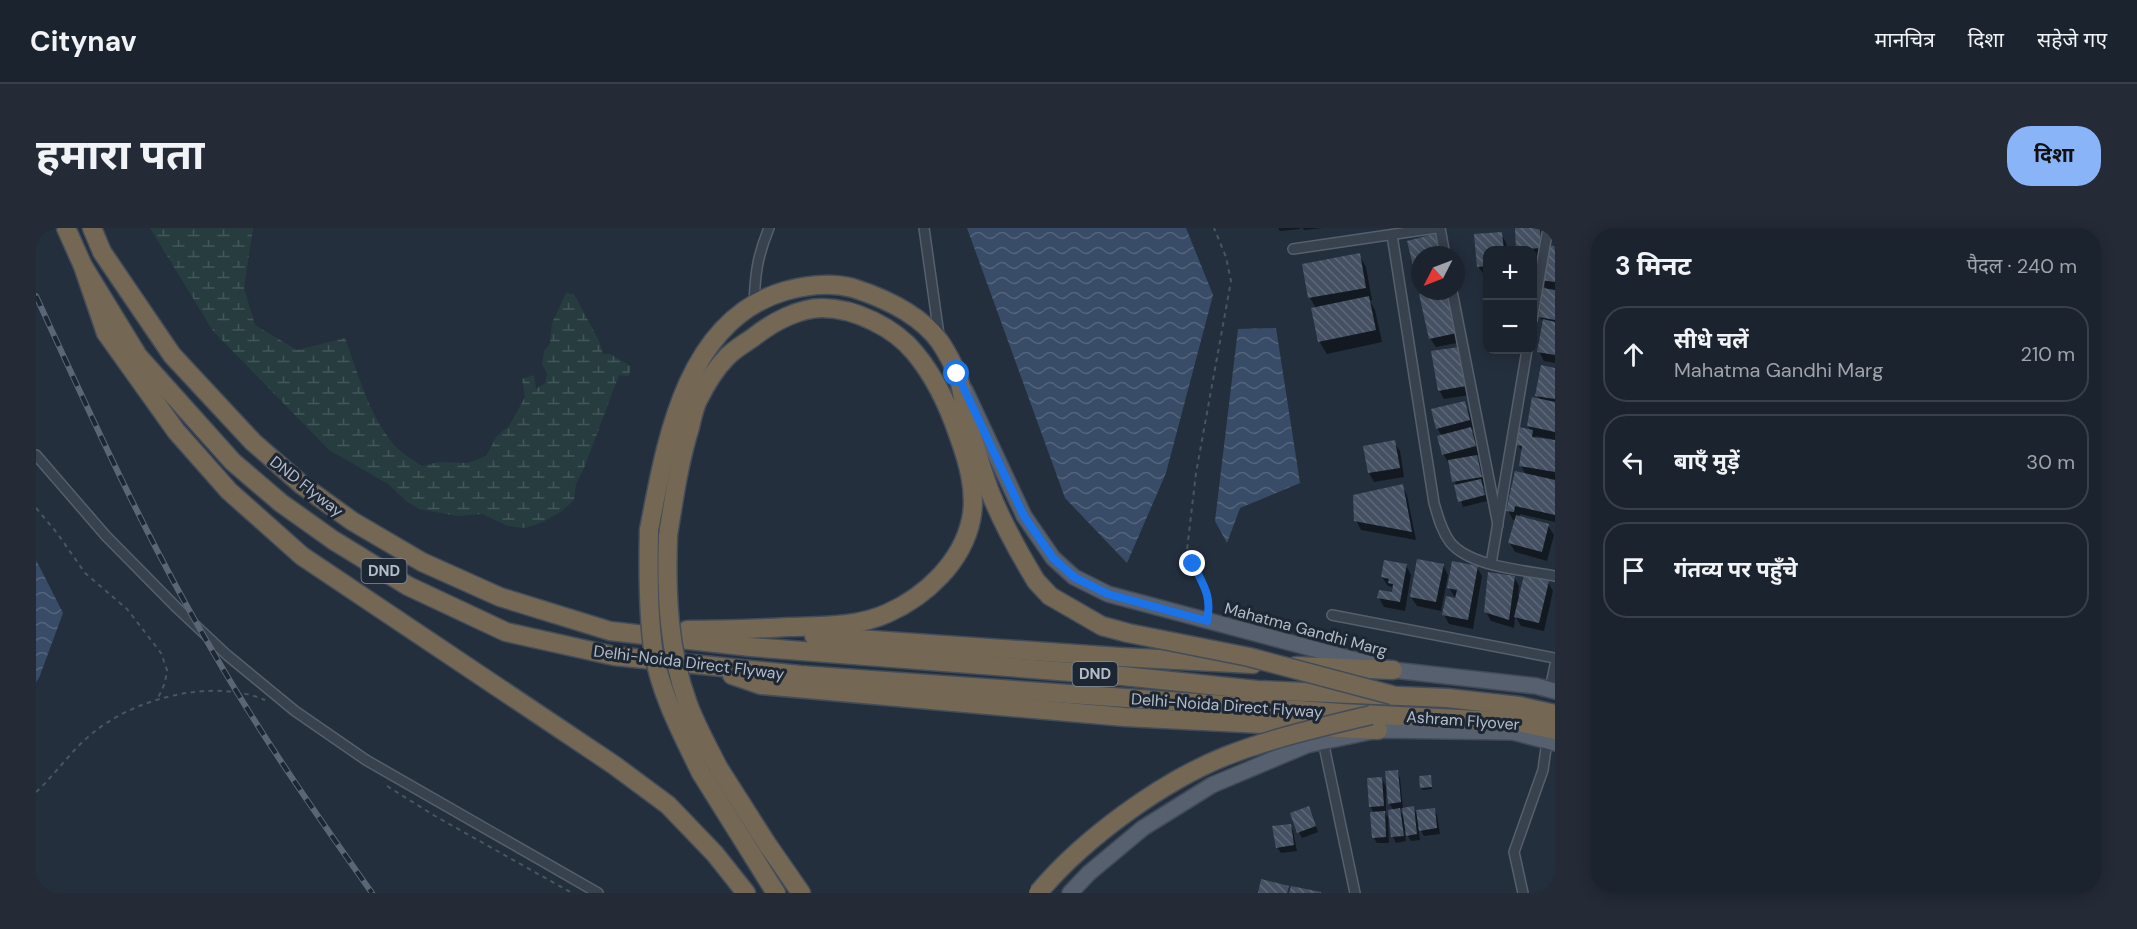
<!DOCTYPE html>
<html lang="hi">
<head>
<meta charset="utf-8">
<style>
  :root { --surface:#1b232e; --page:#242b36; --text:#f1f3f6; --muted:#a0a4aa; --line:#39404a; --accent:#8ab4f8 }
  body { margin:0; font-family:"DM Sans","Noto Sans Devanagari",sans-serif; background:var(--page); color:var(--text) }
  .controls { position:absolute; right:18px; top:18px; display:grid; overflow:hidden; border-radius:12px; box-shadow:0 3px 15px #0003 }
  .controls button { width:54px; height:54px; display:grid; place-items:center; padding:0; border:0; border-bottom:2px solid var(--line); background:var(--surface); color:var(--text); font:30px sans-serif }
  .compass { position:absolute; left:1375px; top:18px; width:54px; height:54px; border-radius:50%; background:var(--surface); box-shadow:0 3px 15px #0003; rotate:228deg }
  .stop { position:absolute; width:18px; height:18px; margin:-14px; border:4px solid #1a73e8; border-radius:50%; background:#fff }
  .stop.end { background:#1a73e8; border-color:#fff; box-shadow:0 2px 6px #0008 }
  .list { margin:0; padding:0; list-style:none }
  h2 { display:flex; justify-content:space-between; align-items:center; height:78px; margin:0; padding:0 24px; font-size:26px }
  h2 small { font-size:20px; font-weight:400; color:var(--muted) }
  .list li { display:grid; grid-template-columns:39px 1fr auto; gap:18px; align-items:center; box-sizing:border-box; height:96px; margin:0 12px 12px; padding:0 12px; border:2px solid var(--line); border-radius:24px }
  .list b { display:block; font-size:22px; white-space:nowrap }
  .list p { margin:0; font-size:20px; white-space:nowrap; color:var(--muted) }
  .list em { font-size:20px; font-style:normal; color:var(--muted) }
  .icon { flex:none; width:33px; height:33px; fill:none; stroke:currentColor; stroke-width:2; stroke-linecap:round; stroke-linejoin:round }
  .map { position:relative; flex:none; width:1519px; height:665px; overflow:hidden; border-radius:24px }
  header { display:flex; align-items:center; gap:36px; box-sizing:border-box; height:84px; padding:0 30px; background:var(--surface); border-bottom:2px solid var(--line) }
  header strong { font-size:28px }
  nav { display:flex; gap:33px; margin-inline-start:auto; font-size:21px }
  .intro { display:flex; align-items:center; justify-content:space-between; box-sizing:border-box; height:144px; padding:0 36px }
  h1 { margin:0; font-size:42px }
  .button { padding:15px 27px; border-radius:24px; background:var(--accent); color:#111; font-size:21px; font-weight:700 }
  main { display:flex; gap:36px; padding:0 36px }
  aside { flex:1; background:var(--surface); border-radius:24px; box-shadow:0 3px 15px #0003 }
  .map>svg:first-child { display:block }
</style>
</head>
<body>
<header>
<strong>Citynav</strong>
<nav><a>मानचित्र</a><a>दिशा</a><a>सहेजे गए</a></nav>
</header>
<div class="intro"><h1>हमारा पता</h1><a class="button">दिशा</a></div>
<main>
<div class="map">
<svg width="1519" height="665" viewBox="0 0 1519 665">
  <defs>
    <pattern id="wetland-marsh" width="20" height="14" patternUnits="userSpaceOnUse" patternTransform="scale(1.5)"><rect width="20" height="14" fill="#263c3f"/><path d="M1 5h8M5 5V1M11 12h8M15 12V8" fill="none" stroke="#435659"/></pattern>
    <pattern id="water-waves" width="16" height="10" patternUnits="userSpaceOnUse" patternTransform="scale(1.5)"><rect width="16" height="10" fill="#394c67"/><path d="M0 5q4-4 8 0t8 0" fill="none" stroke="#53647b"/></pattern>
    <pattern id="building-back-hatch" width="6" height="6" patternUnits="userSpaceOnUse" patternTransform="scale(1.5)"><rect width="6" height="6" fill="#455162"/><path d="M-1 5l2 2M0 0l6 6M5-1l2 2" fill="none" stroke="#5d6877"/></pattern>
  </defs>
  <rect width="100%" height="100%" fill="#242f3e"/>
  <path fill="url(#wetland-marsh)" d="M114,0H217L208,60L219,97L261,122L309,110C323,148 334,192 363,222C370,228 379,233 386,238L403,234L432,235L450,228L461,208L473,198L489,169L486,151L498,147L500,161L509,155L511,146L506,136L508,124L514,115L516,95L530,65L538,66L563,113L567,126H574L595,138L593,148L583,147L549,238L540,256L538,272L526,283L507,294L489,300L472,298L446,286L421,288L383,281L370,273L352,256L293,222L177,103Z"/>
  <g fill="url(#water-waves)">
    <path d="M931,0H1150L1177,67L1130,245L1091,335L1029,270Z"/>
    <path d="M1240,100L1264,255L1204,280L1191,315L1179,293L1202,101Z"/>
    <path d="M0,332L27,385L3,450L0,454Z"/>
  </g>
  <g fill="#0007" fill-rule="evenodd">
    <path d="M1242,0H1264V1L1244,3Z"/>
    <path d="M1267,0H1287L1268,2Z"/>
    <path d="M1480,0H1506L1509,18L1519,20V135L1508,133L1503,123L1508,95L1504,89L1511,62L1505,52L1509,29L1496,30V22H1483Z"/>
    <path d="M1465,5L1470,15L1471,22H1452V47H1448L1442,38L1439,8Z"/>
    <path d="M1323,27L1330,39L1336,72L1334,73L1339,82L1346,114L1291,126L1283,113L1280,80L1274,70L1267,37Z"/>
    <path d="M1406,63L1426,114L1400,119L1394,110Z"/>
    <path d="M1422,120L1434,167L1408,171L1403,162Z"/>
    <path d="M1506,139L1519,142V294L1484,286L1483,290L1512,298L1518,307L1511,333L1479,324L1474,315L1480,292H1477L1472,282L1490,247L1485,238L1487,225L1482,217L1495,203L1492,198L1503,172L1501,167ZM1499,208L1516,211L1515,213L1501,211Z"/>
    <path d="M1428,174L1433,184L1438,201L1435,202L1440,210L1444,227L1440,228L1446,238L1450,258H1447L1451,273L1427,279L1413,235L1407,226L1406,208L1401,200Z"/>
    <path d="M1358,214L1364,223L1368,249L1338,254L1333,245Z"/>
    <path d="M1366,258L1371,267L1380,312L1325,302L1320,292Z"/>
    <path d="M1370,337L1375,347L1369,383L1348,379L1343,370L1357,366L1358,362L1356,359L1352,358L1346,349Z"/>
    <path d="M1407,337L1412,347L1405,383L1381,378L1375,369Z"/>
    <path d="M1441,339L1446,348L1437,401L1413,396L1408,387L1420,371L1413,360Z"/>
    <path d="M1478,349L1483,358L1482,368L1512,354L1517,363L1508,403L1485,398L1479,388L1478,400L1455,393L1450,384Z"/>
    <path d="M1361,544L1364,550L1367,580L1363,581L1369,592L1377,580L1379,584L1398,581L1401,587L1404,606L1388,608L1382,598L1384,612L1375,613L1369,604L1370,613L1360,615L1357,609L1358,583L1353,575Z"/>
    <path d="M1394,549L1396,561L1387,562L1385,560Z"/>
    <path d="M1346,551L1350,559V583H1348L1352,590L1353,615H1341L1337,609L1338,585L1334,578Z"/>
    <path d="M1276,586L1282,604L1266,610L1263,604Z"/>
    <path d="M1254,597L1257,603L1261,623L1245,625L1241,619Z"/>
  </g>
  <g fill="url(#building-back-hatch)">
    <path d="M1479,0H1504L1505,20L1480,22Z"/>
    <path d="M1466,4L1468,22H1452V38L1441,39L1438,6Z"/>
    <path d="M1402,5L1408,27H1384V53L1381,54L1371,13Z"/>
    <path d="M1509,17L1519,18V54L1504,52Z"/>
    <path d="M1324,25L1330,60L1272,70L1266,36Z"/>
    <path d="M1507,60L1519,62V92L1503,89Z"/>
    <path d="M1399,63H1412L1421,105L1393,111L1383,66Z"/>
    <path d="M1333,68L1340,102L1282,114L1275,80Z"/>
    <path d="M1507,91L1519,94V127L1501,124Z"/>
    <path d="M1423,119L1430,158L1402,163L1395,123Z"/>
    <path d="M1505,137L1519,140V171L1499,168Z"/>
    <path d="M1496,169L1519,174V204L1491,198Z"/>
    <path d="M1429,173L1434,192L1400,201L1395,181Z"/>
    <path d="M1435,199L1440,218L1406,227L1401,208Z"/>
    <path d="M1483,199L1497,202L1496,209L1519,212V244L1483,238L1486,218L1480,217Z"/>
    <path d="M1359,212L1364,240L1332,245L1327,218Z"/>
    <path d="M1441,227L1446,249L1416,254L1412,232Z"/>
    <path d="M1479,243L1519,252V287L1479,278L1478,284L1470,283Z"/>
    <path d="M1445,251L1449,267L1422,274L1418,257Z"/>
    <path d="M1367,256L1376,304L1318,293L1317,267Z"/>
    <path d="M1480,287L1513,296L1506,324L1472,315Z"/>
    <path d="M1381,331L1408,336L1400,374L1374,369Z"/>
    <path d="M1348,332L1371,336L1364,374L1341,370L1343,362L1356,364L1357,356L1352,355L1353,351L1345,349Z"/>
    <path d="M1416,333L1442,338L1432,392L1406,387L1410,368L1419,370L1421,362L1411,360Z"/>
    <path d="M1452,344L1479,348L1473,392L1448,384Z"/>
    <path d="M1488,347L1513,353L1503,395L1478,389Z"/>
    <path d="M1362,542L1365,574L1352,576L1349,543Z"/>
    <path d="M1395,547L1396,559L1384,560L1383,548Z"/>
    <path d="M1346,549L1348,578L1333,579L1331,550Z"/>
    <path d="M1273,578L1280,598L1261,605L1254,585Z"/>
    <path d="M1378,578L1381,606L1370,608L1366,580Z"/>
    <path d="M1364,580L1368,608L1355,609L1352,582Z"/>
    <path d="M1399,580L1401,600L1383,603L1380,582Z"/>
    <path d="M1349,583L1350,609L1336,610L1334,584Z"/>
    <path d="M1255,596L1258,617L1240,620L1236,598Z"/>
    <path d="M1225,651L1253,658L1251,665H1222Z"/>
    <path d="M1255,658L1285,664V665H1253Z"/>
  </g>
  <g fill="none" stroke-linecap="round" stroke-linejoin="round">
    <g stroke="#565f6c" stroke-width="12">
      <g id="minor">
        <path d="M888,0L903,107"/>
        <path d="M1404,0L1409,27"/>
        <path d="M1356,7L1398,275C1402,288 1405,302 1414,314C1434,339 1488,342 1519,348"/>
        <path d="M1257,21L1400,0"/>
        <path d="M1416,63L1462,297"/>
        <path d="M718,78C719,47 721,29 733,0"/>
        <path d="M1496,92L1512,0"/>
        <path d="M0,227L70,308L141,380L191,427L259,483L330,532L562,665"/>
        <path d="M1455,336L1491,122"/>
        <path d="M1296,387L1519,430"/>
        <path d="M1514,461L1519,437"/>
        <path d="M1287,513L1319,665"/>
        <path d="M1487,665L1478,624L1507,542L1511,513"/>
      </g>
    </g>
    <g stroke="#414a57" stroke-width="18">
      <g id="primary">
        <path d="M929,162L988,288L1017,330L1038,349L1072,366L1357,442L1500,458L1519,463"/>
        <path d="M1034,665L1053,645L1107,600L1176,557L1271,517L1342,502L1477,504L1519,515"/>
      </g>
    </g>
    <g stroke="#434c59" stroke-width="21">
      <g id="motorway">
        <path d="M30,0L47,38L70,105L140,203L193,263L266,328L578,537L632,577L679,626L710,665"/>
        <path d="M56,0L66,24L136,127L217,214L266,257L316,293L386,334L464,369L574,403L715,419L1087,448L1221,462L1411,470L1483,478L1519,486"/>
        <path d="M47,38L102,128L197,234L245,275L297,312L372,358L470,404L578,428L764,447L1305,485L1482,494L1519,502"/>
        <path d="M613,302C630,214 649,92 749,63C771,57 794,54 817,60C848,70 884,86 904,114C910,123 917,136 921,146C927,160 928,183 933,199C940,221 946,243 954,264C966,294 983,325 1000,353"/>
        <path d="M632,307C638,270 643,234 654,199C656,190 658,180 662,172C669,158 679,141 690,130C698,121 710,115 719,108C737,94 763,80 786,80C819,80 859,100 879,125C899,149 912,177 922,206C932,233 941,264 935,292C926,334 890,368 852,385C822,399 785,398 753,399C719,401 685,402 651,402"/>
        <path d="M778,408L1084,429L1217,436"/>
        <path d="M1260,438L1357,442"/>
        <path d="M696,447L725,457L1089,489L1342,502"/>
        <path d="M682,539L731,616L765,665"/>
        <path d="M665,545L740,665"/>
      </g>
    </g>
    <g stroke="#44595c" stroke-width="2" stroke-dasharray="4.5 4.5" stroke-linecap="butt">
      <path d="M0,280L21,305L49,345L91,381L125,425L131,442L129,455L122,470"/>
      <path d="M1174,379L1172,368L1151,322L1160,245L1195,53L1190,29L1178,0"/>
      <path d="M351,558L399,588L536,665"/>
      <path d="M0,564C20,546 36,521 58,504C100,470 177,450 229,472"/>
    </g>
    <use href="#minor" stroke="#38414e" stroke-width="9"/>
    <use href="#primary" stroke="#56606e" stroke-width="15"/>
    <use href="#motorway" stroke="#746855" stroke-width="18"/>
    <g stroke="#5a6575" stroke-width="6">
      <path id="rail" d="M0,68C55,188 109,308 176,422C224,506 280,586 336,665"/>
    </g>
    <use href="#rail" stroke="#1d2633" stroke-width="4" stroke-dasharray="11" stroke-linecap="butt"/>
    <g stroke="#434c59" stroke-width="21" stroke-linecap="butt">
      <g id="motorway-bridge">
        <path d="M613,302C612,342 612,382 617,421C624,465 646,506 665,545"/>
        <path d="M632,307C630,364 632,422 652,476C660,498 672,519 682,539"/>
        <path d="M1000,353L1014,368L1066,398L1092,405L1213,429L1356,467"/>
        <path d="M1002,665C1047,611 1125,554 1190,528C1236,510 1286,499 1335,487"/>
      </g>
    </g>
    <use href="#motorway-bridge" stroke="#746855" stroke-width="18"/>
  </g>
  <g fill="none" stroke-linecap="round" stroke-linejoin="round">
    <path stroke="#1a73e8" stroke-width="8" d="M921,146L988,288L1017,330L1038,349L1072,366L1171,393C1176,368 1168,358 1157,336"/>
  </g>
  <g text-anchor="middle" stroke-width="6" stroke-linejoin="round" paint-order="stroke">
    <g fill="#1d2633" stroke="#878f9c" stroke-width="1.5">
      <rect x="325.5" y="331" width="45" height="24" rx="4.5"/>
      <rect x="1036.5" y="434" width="45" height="24" rx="4.5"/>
    </g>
    <g font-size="15" font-weight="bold" fill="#b4bcc9">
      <text x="348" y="348">DND</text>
      <text x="1059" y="451">DND</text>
    </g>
    <g font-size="16" fill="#b4bcc9" stroke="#1d2633">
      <text transform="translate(271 258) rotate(38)" y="6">DND Flyway</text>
      <text transform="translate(1270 401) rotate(15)" y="6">Mahatma Gandhi Marg</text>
      <text transform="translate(653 434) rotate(7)" y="6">Delhi-Noida Direct Flyway</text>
      <text transform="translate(1191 477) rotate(4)" y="6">Delhi-Noida Direct Flyway</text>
      <text transform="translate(1427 492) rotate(4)" y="6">Ashram Flyover</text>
    </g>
  </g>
</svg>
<div class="controls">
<button>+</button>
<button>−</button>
</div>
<svg class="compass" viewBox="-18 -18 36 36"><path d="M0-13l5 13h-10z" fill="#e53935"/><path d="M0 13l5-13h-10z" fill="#a0a4aa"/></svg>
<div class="stop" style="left:921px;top:146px"></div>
<div class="stop end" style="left:1157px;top:336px"></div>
</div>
<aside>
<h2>3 मिनट<small>पैदल · 240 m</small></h2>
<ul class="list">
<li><svg class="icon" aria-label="ahead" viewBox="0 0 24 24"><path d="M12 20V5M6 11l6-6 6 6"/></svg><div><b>सीधे चलें</b><p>Mahatma Gandhi Marg</p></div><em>210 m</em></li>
<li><svg class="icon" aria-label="left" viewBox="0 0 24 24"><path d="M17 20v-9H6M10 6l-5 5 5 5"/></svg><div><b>बाएँ मुड़ें</b></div><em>30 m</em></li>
<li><svg class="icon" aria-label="arrive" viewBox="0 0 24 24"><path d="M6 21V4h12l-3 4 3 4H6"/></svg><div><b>गंतव्य पर पहुँचे</b></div></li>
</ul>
</aside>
</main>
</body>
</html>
